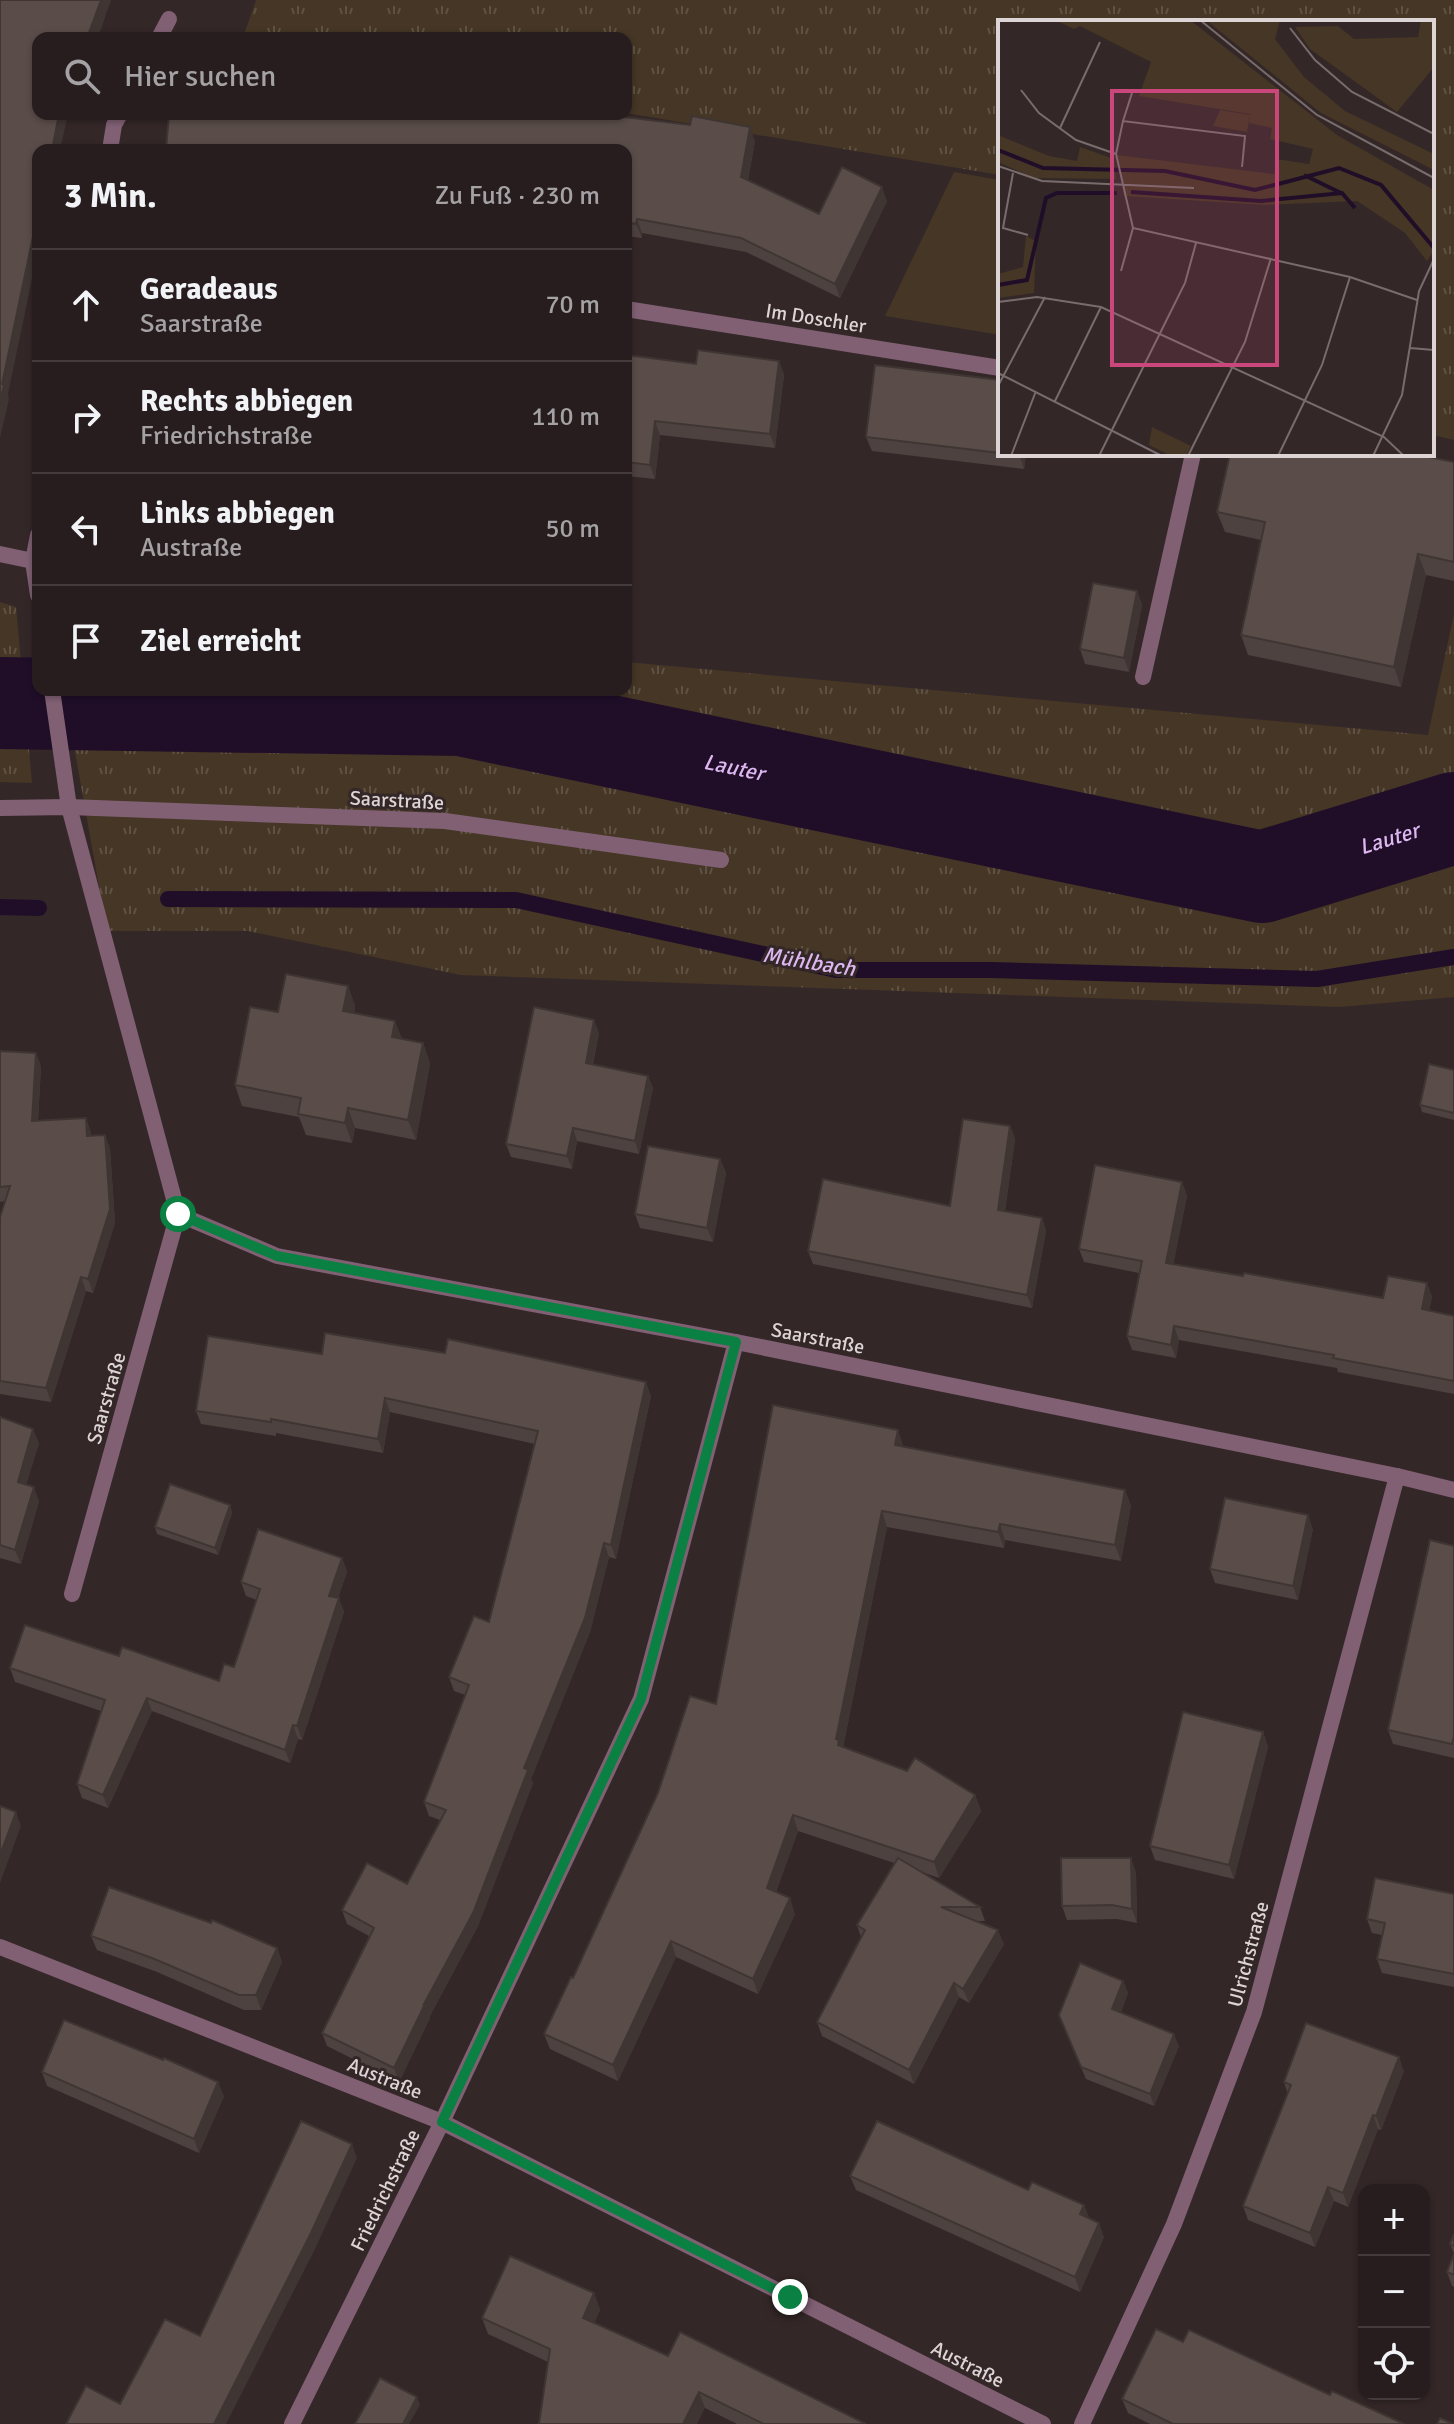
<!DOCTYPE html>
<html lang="de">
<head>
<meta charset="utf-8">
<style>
  :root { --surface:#271d1e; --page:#2f2627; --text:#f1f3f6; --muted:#a4a2a4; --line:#433b3c }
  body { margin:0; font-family:Signika,sans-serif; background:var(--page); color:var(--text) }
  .controls { position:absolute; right:24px; bottom:24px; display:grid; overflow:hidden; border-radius:16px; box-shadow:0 2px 6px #0004 }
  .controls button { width:72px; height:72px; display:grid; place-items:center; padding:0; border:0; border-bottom:2px solid var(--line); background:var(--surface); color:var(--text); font:40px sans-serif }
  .stop { position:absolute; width:24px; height:24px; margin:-18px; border:6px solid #0b8043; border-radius:50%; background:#fff }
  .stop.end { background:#0b8043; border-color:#fff; box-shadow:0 2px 8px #0008 }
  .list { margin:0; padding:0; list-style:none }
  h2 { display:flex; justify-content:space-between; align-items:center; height:104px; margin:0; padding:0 32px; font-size:34px }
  h2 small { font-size:26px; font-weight:400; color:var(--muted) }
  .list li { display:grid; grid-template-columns:52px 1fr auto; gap:24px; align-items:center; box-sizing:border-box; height:112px; padding:0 32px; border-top:2px solid var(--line) }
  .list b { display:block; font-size:30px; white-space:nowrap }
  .list p { margin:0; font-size:26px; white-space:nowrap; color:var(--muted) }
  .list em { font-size:26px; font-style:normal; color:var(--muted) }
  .icon { flex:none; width:44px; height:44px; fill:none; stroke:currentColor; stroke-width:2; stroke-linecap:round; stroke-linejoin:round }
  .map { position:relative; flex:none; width:1454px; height:2424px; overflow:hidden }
  .search { position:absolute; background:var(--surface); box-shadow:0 2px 6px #0004; left:32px; top:32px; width:600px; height:88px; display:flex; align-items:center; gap:20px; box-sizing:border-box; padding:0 28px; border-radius:16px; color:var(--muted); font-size:30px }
  .panel { position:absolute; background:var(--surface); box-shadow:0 2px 6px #0004; left:32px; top:144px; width:600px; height:552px; border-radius:16px }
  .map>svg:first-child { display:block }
</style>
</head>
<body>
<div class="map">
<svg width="1454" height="2424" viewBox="0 0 1454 2424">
  <defs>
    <pattern id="grass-tufts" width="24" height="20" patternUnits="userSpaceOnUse" patternTransform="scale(2)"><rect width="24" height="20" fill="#453625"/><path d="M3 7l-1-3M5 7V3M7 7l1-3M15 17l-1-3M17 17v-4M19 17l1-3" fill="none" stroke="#5f5244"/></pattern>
  </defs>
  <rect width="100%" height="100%" fill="#342728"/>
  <g fill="url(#grass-tufts)">
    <path d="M256,0H1454V440L1432,435V22H1000V175L626,113V38H243Z"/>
    <path d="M0,602L16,607L32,783L0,782Z"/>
    <path d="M1454,614V997L1339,1007L461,975L248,931H107L64,690H626V662L1428,735Z"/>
  </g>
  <path fill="#453625" d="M954,172L1000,180V335L885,316Z"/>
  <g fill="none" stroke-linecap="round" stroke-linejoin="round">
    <g stroke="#200e29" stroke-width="16">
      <path d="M168,899L516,900L836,970H991L1317,979L1454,957"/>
      <path d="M0,907L39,908"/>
    </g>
    <path stroke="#200e29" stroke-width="92" id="s1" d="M0,703L461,710L1262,877L1454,818"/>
    <g stroke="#816074" stroke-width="16">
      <path d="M159,38L169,19"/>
      <path d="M110,150L114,125L120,114"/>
      <path d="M626,309L1000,368"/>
      <path d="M38,535L33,561L38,595"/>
      <path d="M0,554L33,561"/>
      <path d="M1143,677L1193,454"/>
      <path d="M52,690L69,807L178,1214L277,1256L736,1342L1397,1476L1454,1490"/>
      <path d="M0,808L69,807L445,821L721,860"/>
      <path d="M72,1594L178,1214"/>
      <path d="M0,1947L442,2122L1043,2424"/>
      <path d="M292,2424L442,2122L641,1699L736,1342"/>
      <path d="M1082,2424L1174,2224L1254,2012L1397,1476"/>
    </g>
  </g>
  <g fill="#4d423f">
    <path d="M472,118L755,141L748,180L819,214L887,201L840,298L746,252L642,233V238L626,236V150L273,119Z"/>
    <path d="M626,355L696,364L779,361L784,375L775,448L660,435L655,479L626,476Z"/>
    <path d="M1000,380V454H1026L1024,469L872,451L866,437Z"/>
    <path d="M1454,462V581L1426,575L1401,687L1248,655L1241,635L1261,540L1225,532L1217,512Z"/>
    <path d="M1137,591L1142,605L1129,672L1085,664L1080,649Z"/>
    <path d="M348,986L355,1006L354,1013L402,1039L423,1043L430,1064L416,1140L355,1128L352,1143L306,1135L299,1117L242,1106L235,1085L278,1012Z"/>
    <path d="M599,1033L593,1064L648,1076L653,1088L639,1154L577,1141L572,1169L511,1157L506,1144Z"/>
    <path d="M0,1051L36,1053L41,1067L38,1121L86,1118L91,1136L105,1135L110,1149L115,1223L93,1293L86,1291L51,1402L0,1394V1217L5,1201L0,1202Z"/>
    <path d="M1454,1070V1120L1422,1112L1420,1105Z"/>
    <path d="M1010,1126L1015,1139L1005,1211L1042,1218L1046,1231L1032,1308L813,1264L808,1251L950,1206Z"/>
    <path d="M720,1159L726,1173L713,1242L640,1228L635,1214Z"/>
    <path d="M1182,1182L1187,1196L1173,1264L1383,1298L1427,1283L1432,1297L1429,1311L1454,1316V1394L1338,1372L1337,1368L1179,1340L1176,1358L1132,1350L1127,1336L1139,1273L1084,1262L1079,1249Z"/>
    <path d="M322,1354L651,1396L616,1559L609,1557L590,1632L531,1779L533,1783L478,1926L430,2016V2018L399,2082L327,2046L322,2033L369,1936L347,1924L342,1910L407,1884L440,1820L429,1816L424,1802L465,1695L454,1691L449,1677L489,1622L535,1444L390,1412L383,1453L276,1433V1436L201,1424L196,1411Z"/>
    <path d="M0,1417L39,1443L26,1484L39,1501L21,1564L0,1558Z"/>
    <path d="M903,1445V1447L1125,1490L1131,1506L1121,1561L1005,1540L1004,1548L887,1527L843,1747L975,1795L981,1811L939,1878L922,1872L980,1907L985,1921H976L1004,1944L969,2003L959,1997L914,2084L822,2036L817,2022L861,1937L857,1925L894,1863L798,1831L776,1892L795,1914L758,1994L676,1957L618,2081L550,2049L544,2034L716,1704Z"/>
    <path d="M230,1505L232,1513L218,1555L157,1534L155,1527Z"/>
    <path d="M1313,1529L1298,1600L1215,1583L1210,1569Z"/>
    <path d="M1454,1546V1758L1393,1744L1388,1730Z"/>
    <path d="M342,1558L347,1572L338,1598L344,1612L302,1740L298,1739L290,1763L152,1711L108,1808L82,1798L77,1784L101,1711L15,1682L10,1668L119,1656L219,1681L234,1667L257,1600L246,1596L241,1582Z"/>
    <path d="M1263,1732L1268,1747L1234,1879L1155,1860L1150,1846Z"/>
    <path d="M1136,1872L1137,1923L1117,1919L1067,1920L1062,1906Z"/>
    <path d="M1454,1894V1987L1382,1973L1377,1959L1382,1935L1372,1933L1367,1919Z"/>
    <path d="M91,1936L277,1948L282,1962L261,2010H244L157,1972L97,1950Z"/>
    <path d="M1123,1981L1128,1993L1121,2012L1179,2046L1154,2106L1086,2079L1059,2015Z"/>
    <path d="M1404,2071L1381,2130L1378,2129L1348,2207L1334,2201L1315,2247L1248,2220L1243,2206L1288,2094L1284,2082Z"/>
    <path d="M42,2072L224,2096L199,2153L47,2086Z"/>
    <path d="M850,2176L1028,2190L1084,2205L1089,2218L1104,2237L1080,2292L856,2190Z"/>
    <path d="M1454,2234V2287L1452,2286L1447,2272L1454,2254L1450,2244Z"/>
    <path d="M594,2293L600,2310L594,2323L668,2356L866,2424H737L705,2408L548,2362L488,2334L482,2318Z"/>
    <path d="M1183,2342L1330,2395L1404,2424H1150L1128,2413L1122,2399Z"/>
  </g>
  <g fill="#3f3633">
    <path d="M101,0H111L98,38H87Z"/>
    <path d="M59,114H68L60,150H52Z"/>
    <path d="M750,127L755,141L746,191L741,177Z"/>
    <path d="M882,187L887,201L840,298L835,284Z"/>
    <path d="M38,213V250L8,394L9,399L0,438V402L2,384Z"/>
    <path d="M637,219L642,233V238L636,224Z"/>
    <path d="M779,361L784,375L775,448L770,434Z"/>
    <path d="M655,421L660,435L655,479L650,465Z"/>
    <path d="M1019,454H1026L1024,469Z"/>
    <path d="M1418,554L1426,575L1401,687L1394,667Z"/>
    <path d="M1137,591L1142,605L1129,672L1124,658Z"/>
    <path d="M348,986L355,1006L350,1031L343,1011Z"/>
    <path d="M594,1020L599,1033L590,1076L586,1063Z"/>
    <path d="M395,1021L403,1041L392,1037Z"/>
    <path d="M423,1043L430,1064L416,1140L408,1120Z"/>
    <path d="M36,1053L41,1067L37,1135L32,1121Z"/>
    <path d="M648,1076L653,1088L639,1154L635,1141Z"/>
    <path d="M348,1108L355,1128L352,1143L345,1123Z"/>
    <path d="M86,1118L91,1132L92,1150L87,1136Z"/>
    <path d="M1010,1126L1015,1139L1003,1223L998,1210Z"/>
    <path d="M573,1128L577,1141L572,1169L567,1156Z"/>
    <path d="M105,1135L110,1149L115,1223L93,1293L88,1279Z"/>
    <path d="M720,1159L726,1173L713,1242L707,1228Z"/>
    <path d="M1182,1182L1187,1196L1171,1277L1166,1263Z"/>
    <path d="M1042,1218L1046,1231L1032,1308L1027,1295Z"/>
    <path d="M81,1277L86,1291L51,1402L46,1388Z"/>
    <path d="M1427,1283L1432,1297L1427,1323L1422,1309Z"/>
    <path d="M1174,1326L1179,1340L1176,1358L1171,1345Z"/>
    <path d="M646,1382L651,1396L616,1559L611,1545Z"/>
    <path d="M385,1398L390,1412L383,1453L378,1439Z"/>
    <path d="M33,1429L39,1443L23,1496L18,1482Z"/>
    <path d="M898,1430L903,1445L900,1460L895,1445Z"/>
    <path d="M34,1487L39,1501L21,1564L15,1550Z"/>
    <path d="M1125,1490L1131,1506L1121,1561L1115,1545Z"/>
    <path d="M230,1505L232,1513L218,1555L215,1548Z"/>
    <path d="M882,1511L887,1527L843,1749V1760L836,1739Z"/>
    <path d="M1308,1515L1313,1529L1298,1600L1293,1586Z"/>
    <path d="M1000,1524L1005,1540L1004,1548L998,1532Z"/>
    <path d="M604,1543L609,1557L590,1632L531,1779L533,1783L478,1926L430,2016V2018L399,2082L394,2068L424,2004Z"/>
    <path d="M342,1558L347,1572L334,1609L329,1596Z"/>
    <path d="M339,1598L344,1612L302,1740L297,1726Z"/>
    <path d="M147,1698L152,1711L108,1808L103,1795Z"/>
    <path d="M293,1725L298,1739L290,1763L285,1750Z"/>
    <path d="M1263,1732L1268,1747L1234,1879L1229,1865Z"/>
    <path d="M975,1795L981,1811L939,1878L934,1862Z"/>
    <path d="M16,1812L21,1826L0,1883V1855Z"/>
    <path d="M793,1815L798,1831L772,1903L767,1888Z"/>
    <path d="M1131,1858L1136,1872L1137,1923L1132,1909Z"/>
    <path d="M790,1898L795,1914L758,1994L753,1979Z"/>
    <path d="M998,1930L1004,1944L969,2003L963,1989Z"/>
    <path d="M671,1941L676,1957L618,2081L613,2065Z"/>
    <path d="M277,1948L282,1962L261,2010L256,1995Z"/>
    <path d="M1123,1981L1128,1993L1117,2022L1112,2009Z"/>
    <path d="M954,1983L959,1997L914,2084L909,2070Z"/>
    <path d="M1174,2034L1179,2046L1154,2106L1150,2094Z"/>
    <path d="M1399,2057L1404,2071L1381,2130L1376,2116Z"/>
    <path d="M218,2082L224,2096L199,2153L194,2139Z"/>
    <path d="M1373,2115L1378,2129L1348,2207L1343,2193Z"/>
    <path d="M352,2144L357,2158L315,2249L226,2424H214Z"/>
    <path d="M1328,2187L1334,2201L1315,2247L1310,2233Z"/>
    <path d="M1084,2205L1090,2220L1080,2214Z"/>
    <path d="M1099,2223L1104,2237L1080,2292L1075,2277Z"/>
    <path d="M594,2293L600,2310L589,2334L583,2318Z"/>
    <path d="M699,2392L705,2408L697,2424H683Z"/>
    <path d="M417,2397L420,2405L409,2424H403Z"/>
  </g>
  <g fill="#5a4d49" stroke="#3f3633" stroke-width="2">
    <path d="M0,0H101L87,38H38V114H59L52,150H38V213L2,384L4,385L0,402Z"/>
    <path d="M169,114H212L273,119L274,114H445L472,118L473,114H598L690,125L692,116L750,127L741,177L819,214L842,167L882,187L835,284L741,238L637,219L636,224L626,222V150H166Z"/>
    <path d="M698,350L779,361L770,434L655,421L650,465L626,462V355L696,364Z"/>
    <path d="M875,365L1000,380V453L866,437Z"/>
    <path d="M1230,454H1414L1454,462V562L1418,554L1394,667L1241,635L1265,522L1217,512Z"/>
    <path d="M1093,583L1137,591L1124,658L1080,649Z"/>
    <path d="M286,974L348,986L343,1011L395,1021L392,1037L423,1043L408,1120L348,1108L345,1123L298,1114L301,1098L235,1085L250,1007L278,1012Z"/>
    <path d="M534,1007L594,1020L586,1063L648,1076L635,1141L573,1128L567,1156L506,1144Z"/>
    <path d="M0,1051L36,1053L32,1121L86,1118L87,1136L105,1135L110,1209L88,1279L81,1277L46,1388L0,1381V1217L10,1186L0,1187Z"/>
    <path d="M1429,1064L1454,1070V1113L1420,1105Z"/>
    <path d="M963,1119L1010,1126L998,1210L1042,1218L1027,1295L808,1251L823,1179L950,1206Z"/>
    <path d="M648,1146L720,1159L707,1228L635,1214Z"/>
    <path d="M1095,1165L1182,1182L1166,1263L1243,1276L1244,1273L1383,1298L1388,1276L1427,1283L1422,1309L1454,1316V1381L1333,1358L1334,1355L1174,1326L1171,1345L1127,1336L1142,1261L1079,1249Z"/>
    <path d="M325,1333L445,1353L448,1339L646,1382L611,1545L604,1543L585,1618L524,1768L528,1770L473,1913L424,2004H425L394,2068L322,2033L374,1928L342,1910L367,1863L407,1884L446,1810L424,1802L469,1685L449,1677L474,1616L489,1622L538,1431L385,1398L378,1439L271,1419V1422L196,1411L208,1336L322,1354Z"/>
    <path d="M773,1405L898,1430L895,1445L1125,1490L1115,1545L1000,1524L998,1532L882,1511L836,1739L839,1740L838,1745L907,1771L915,1758L975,1795L934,1862L793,1815L767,1888L790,1898L753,1979L671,1941L613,2065L544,2034L571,1977L573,1978L658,1793L690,1696L716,1704Z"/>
    <path d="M0,1417L33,1429L18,1482L34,1487L15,1550L0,1545Z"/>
    <path d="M170,1484L230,1505L215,1548L155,1527Z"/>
    <path d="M1225,1498L1308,1515L1293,1586L1210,1569Z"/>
    <path d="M258,1529L342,1558L329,1596L339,1598L297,1726L293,1725L285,1750L147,1698L103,1795L77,1784L105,1700L10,1668L25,1625L119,1656L122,1647L219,1681L224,1664L234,1667L260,1589L241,1582Z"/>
    <path d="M1430,1540L1454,1546V1737L1452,1744L1388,1730Z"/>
    <path d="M1183,1712L1263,1732L1229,1865L1150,1846Z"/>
    <path d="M0,1806L16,1812L0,1855Z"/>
    <path d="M898,1858L980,1907H941L998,1930L963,1989L954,1983L909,2070L817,2022L865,1930L857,1925Z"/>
    <path d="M1061,1858H1131L1132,1909L1112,1905L1062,1906Z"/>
    <path d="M1375,1878L1454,1894V1974L1377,1959L1385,1923L1367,1919Z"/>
    <path d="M109,1887L211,1923L212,1920L277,1948L256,1995H239L152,1958L91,1936Z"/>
    <path d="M1080,1963L1123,1981L1112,2009L1174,2034L1150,2094L1081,2067L1059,2015Z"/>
    <path d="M64,2020L163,2060L164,2058L218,2082L194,2139L42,2072Z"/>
    <path d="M1306,2023L1399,2057L1376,2116L1373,2115L1343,2193L1328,2187L1310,2233L1243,2206L1291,2085L1284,2082Z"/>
    <path d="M301,2121L352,2144L310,2235L214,2424H66L86,2386L120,2404L165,2319L200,2336Z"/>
    <path d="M877,2121L1028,2190L1032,2182L1084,2205L1080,2214L1099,2223L1075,2277L850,2176Z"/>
    <path d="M1454,2234V2246L1450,2244Z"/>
    <path d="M1454,2254V2275L1447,2272Z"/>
    <path d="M510,2256L594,2293L583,2318L668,2356L680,2332L866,2424H764L699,2392L683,2424H539L550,2349L482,2318Z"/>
    <path d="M1156,2329L1183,2342L1189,2330L1330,2395L1332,2391L1404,2424H1173L1122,2399Z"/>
    <path d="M380,2378L417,2397L403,2424H355Z"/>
    <path d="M1440,2418L1453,2424H1437Z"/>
  </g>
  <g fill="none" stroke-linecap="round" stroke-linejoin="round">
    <path stroke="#0b8043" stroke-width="10" d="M178,1214L277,1256L736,1342L641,1699L442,2122L790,2297"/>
  </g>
  <g text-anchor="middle" stroke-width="6" stroke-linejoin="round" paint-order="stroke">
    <g font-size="20" fill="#ddd4d5" stroke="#342728">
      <text transform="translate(816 318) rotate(9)" y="7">Im Doschler</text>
      <text transform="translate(397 800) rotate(3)" y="7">Saarstraße</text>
      <text transform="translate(818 1338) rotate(11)" y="7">Saarstraße</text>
      <text transform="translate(106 1398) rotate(-74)" y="7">Saarstraße</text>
      <text transform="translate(1248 1954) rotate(-75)" y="7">Ulrichstraße</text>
      <text transform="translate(385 2078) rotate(22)" y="7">Austraße</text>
      <text transform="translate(385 2190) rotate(-64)" y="7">Friedrichstraße</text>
      <text transform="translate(968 2364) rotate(27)" y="7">Austraße</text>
    </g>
    <g font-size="22" font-style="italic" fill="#dcb7f0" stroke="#342728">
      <text dy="8" stroke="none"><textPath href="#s1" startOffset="740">Lauter</textPath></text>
      <text dy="8" stroke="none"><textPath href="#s1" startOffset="1412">Lauter</textPath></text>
      <text transform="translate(809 961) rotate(9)" y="8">Mühlbach</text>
    </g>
  </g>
  <g transform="translate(998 20)">
    <rect width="436" height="436" fill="#342728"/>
    <path d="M57,0H192L339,115L436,170V231L429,241L407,213L359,181L266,185L126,176L119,135L276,154L279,139L311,144L315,129L272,119L274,108L251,103L252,94L141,76L153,42L82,6L76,9ZM208,0H282L277,19L306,57L347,91L436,134V150L323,93ZM423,0H436V47L399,92L312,29L297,7L340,6L356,19L420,17ZM0,115L51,136L79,141L82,127L116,139L118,159L36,158L0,142ZM28,216L38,221L36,273L0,278V254L25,247ZM154,407L193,426L188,436H173L151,425Z" fill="#453625"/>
    <path d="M222,90L252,95L249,112L215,106Z" fill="#453625"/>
    <path fill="none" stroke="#200e29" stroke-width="4" d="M0,130L45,148L167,151L257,170L341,148L383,165L436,228M306,155L343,173M133,172L263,181L344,173L357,188M0,265L29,260L48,178L59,173H119"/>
    <path fill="none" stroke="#786c6d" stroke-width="2" d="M202,0L319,95L436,158M292,8L317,40L354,72L436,114M23,70L41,93L78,120L118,134M125,101L134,73M62,108L102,22M0,146L44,161L196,168M244,147L247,116L125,101L118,134L135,208L352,257L419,280M15,153L5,208L30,215M123,251L135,208M0,282L39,277L103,287L386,417L406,436M412,328L436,330M0,353L164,436M0,366L47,277M57,381L103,287M13,436L38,371M101,436L187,263L198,223M190,436L247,322L273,238M280,436L324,345L352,257M375,436L404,375L421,271L436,239"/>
    <path fill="#c9477a" fill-opacity="0.15" stroke="#c9477a" stroke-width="4" d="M114,71H279V345H114Z"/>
    <rect width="436" height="436" fill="none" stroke="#ddd4d5" stroke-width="4"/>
  </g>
</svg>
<div class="controls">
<button>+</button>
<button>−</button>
<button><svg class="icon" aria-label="locate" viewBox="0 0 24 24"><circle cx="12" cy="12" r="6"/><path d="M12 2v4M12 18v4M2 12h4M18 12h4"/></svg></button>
</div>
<div class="stop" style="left:178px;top:1214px"></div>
<div class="stop end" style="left:790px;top:2297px"></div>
<div class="search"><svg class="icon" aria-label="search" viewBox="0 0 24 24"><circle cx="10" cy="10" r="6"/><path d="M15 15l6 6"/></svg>Hier suchen</div>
<section class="panel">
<h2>3 Min.<small>Zu Fuß · 230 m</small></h2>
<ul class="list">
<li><svg class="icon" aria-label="ahead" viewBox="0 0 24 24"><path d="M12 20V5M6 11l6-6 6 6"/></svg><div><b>Geradeaus</b><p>Saarstraße</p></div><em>70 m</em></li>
<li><svg class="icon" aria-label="right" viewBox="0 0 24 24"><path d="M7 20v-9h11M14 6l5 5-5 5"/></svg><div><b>Rechts abbiegen</b><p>Friedrichstraße</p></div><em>110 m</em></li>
<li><svg class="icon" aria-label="left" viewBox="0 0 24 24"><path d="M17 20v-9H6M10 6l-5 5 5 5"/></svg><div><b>Links abbiegen</b><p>Austraße</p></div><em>50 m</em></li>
<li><svg class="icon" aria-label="arrive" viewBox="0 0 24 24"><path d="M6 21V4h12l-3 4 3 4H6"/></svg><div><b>Ziel erreicht</b></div></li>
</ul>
</section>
</div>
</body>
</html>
